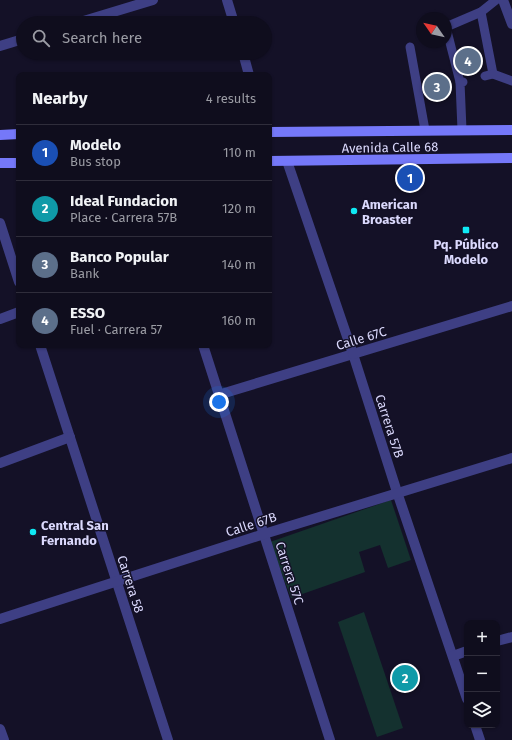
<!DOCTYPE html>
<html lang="en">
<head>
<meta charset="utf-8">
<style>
  :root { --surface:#0f0d1d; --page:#181626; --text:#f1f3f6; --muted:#9b9ca4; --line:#2f2d3b; --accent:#1a73e8 }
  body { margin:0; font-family:"Fira Sans",sans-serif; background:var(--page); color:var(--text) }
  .controls { position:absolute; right:12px; bottom:12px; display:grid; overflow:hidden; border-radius:8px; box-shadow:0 1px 3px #0004 }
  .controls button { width:36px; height:36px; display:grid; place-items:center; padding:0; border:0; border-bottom:1px solid var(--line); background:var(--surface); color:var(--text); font:20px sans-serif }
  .compass { position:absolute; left:416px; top:12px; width:36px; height:36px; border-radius:50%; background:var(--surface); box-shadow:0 1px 3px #0004; rotate:304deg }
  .you { position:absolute; left:219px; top:402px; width:14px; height:14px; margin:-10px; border:3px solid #fff; border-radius:50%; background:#1a73e8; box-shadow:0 0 0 6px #1a73e833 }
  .badge { display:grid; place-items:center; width:26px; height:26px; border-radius:50%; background:var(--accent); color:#fff; font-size:13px; font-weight:700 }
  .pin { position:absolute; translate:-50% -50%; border:2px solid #fff; box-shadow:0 1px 4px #0006 }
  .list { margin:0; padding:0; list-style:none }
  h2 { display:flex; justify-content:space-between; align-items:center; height:52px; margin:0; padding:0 16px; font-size:17px }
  h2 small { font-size:13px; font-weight:400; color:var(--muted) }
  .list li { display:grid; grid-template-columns:26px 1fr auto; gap:12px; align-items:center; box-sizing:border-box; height:56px; padding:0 16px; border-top:1px solid var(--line) }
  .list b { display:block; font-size:15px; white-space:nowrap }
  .list p { margin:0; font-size:13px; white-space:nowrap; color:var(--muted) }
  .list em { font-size:13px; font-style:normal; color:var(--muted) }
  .icon { flex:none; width:22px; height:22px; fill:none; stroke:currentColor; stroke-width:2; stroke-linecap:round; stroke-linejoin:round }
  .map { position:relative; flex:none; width:512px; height:740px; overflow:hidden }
  .search { position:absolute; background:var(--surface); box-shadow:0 1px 3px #0004; left:16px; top:16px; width:256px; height:44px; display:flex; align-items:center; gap:10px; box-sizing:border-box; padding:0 14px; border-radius:22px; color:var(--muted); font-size:15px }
  .panel { position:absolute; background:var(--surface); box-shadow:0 1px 3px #0004; left:16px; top:72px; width:256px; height:276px; border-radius:8px }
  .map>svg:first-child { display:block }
</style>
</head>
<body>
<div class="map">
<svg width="512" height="740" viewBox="0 0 512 740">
  <rect width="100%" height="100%" fill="#141127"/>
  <g fill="#14312f">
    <path d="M391,500L411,560L388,568L380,545L359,552L365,572L291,598L270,542Z"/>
    <path d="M364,612L403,728L377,737L338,622Z"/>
  </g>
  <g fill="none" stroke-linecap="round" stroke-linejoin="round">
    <g stroke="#3e3f84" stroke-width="9">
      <path d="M481,12L493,74"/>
      <path d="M410,47L425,130"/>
      <path d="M485,76L493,74L512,81"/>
      <path d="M460,82L446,27L481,12L496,0"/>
      <path d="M462,130L460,82H463"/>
    </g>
    <path stroke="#3e3f84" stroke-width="10" d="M218,395L353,354"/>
    <g stroke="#3e3f84" stroke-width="10">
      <path d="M227,0L234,23"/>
      <path d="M77,23L153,0"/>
      <path d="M0,46L23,39"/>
      <path d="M243,53L249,75"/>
      <path d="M287,161L353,354L397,492L467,699"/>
      <path d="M0,223L19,282"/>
      <path d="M0,319L19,312"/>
      <path d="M40,345L168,740"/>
      <path d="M203,345L330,740"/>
      <path d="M353,354L512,306"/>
      <path d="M0,463L70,437"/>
      <path d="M0,619L264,534L512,458"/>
      <path d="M497,641L512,637"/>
      <path d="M453,656L467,651"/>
      <path d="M475,725L480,740"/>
      <path d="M0,729L4,740"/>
    </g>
    <path stroke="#3e3f84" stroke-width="10" d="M503,0L512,24"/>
    <g stroke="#7578f9" stroke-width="10">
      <path d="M269,132L512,130"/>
      <path d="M0,135L19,134"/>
      <path d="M269,161L512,158"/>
      <path d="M0,163H19"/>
    </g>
  </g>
  <g fill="#0fe9f4" stroke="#141127" stroke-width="1.5">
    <circle cx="354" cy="211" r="4"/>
    <rect x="462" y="226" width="8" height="8" rx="2"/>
    <circle cx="33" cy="532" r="4"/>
  </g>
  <g text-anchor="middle" stroke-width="3" stroke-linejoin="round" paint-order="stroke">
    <g font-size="13" fill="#dbd9fd" stroke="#141127">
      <text transform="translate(390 147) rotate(-1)" y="5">Avenida Calle 68</text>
      <text transform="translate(361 338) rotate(-17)" y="5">Calle 67C</text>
      <text transform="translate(390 426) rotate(72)" y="5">Carrera 57B</text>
      <text transform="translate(251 524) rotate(-18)" y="5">Calle 67B</text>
      <text transform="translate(290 573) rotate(72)" y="5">Carrera 57C</text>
      <text transform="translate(131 584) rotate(72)" y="5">Carrera 58</text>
    </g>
    <g font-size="13" font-weight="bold" fill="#dbd9fd" stroke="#141127" text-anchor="start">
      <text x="362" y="209">American<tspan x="362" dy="15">Broaster</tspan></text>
      <text x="466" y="249" text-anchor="middle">Pq. Público<tspan x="466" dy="15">Modelo</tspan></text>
      <text x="41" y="530">Central San<tspan x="41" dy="15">Fernando</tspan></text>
    </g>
  </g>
</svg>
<div class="controls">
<button>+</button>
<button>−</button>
<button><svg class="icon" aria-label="layers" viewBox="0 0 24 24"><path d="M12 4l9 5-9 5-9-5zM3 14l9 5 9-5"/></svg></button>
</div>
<svg class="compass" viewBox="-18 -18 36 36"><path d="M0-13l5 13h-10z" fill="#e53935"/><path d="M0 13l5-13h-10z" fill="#9b9ca4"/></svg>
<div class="you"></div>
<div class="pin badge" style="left:410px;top:178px;background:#1a4fb4">1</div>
<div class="pin badge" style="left:405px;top:678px;background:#0f9aa8">2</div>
<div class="pin badge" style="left:437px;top:87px;background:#5c6f8a">3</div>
<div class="pin badge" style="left:468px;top:61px;background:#5c6f8a">4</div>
<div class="search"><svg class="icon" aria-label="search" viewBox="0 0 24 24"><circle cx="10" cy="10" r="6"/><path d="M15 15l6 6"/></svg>Search here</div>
<section class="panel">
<h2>Nearby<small>4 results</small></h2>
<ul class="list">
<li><span class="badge" style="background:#1a4fb4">1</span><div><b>Modelo</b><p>Bus stop</p></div><em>110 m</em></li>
<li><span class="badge" style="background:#0f9aa8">2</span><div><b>Ideal Fundacion</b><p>Place · Carrera 57B</p></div><em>120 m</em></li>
<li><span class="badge" style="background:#5c6f8a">3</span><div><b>Banco Popular</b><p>Bank</p></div><em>140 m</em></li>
<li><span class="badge" style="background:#5c6f8a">4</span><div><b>ESSO</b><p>Fuel · Carrera 57</p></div><em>160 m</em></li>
</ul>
</section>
</div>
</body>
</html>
